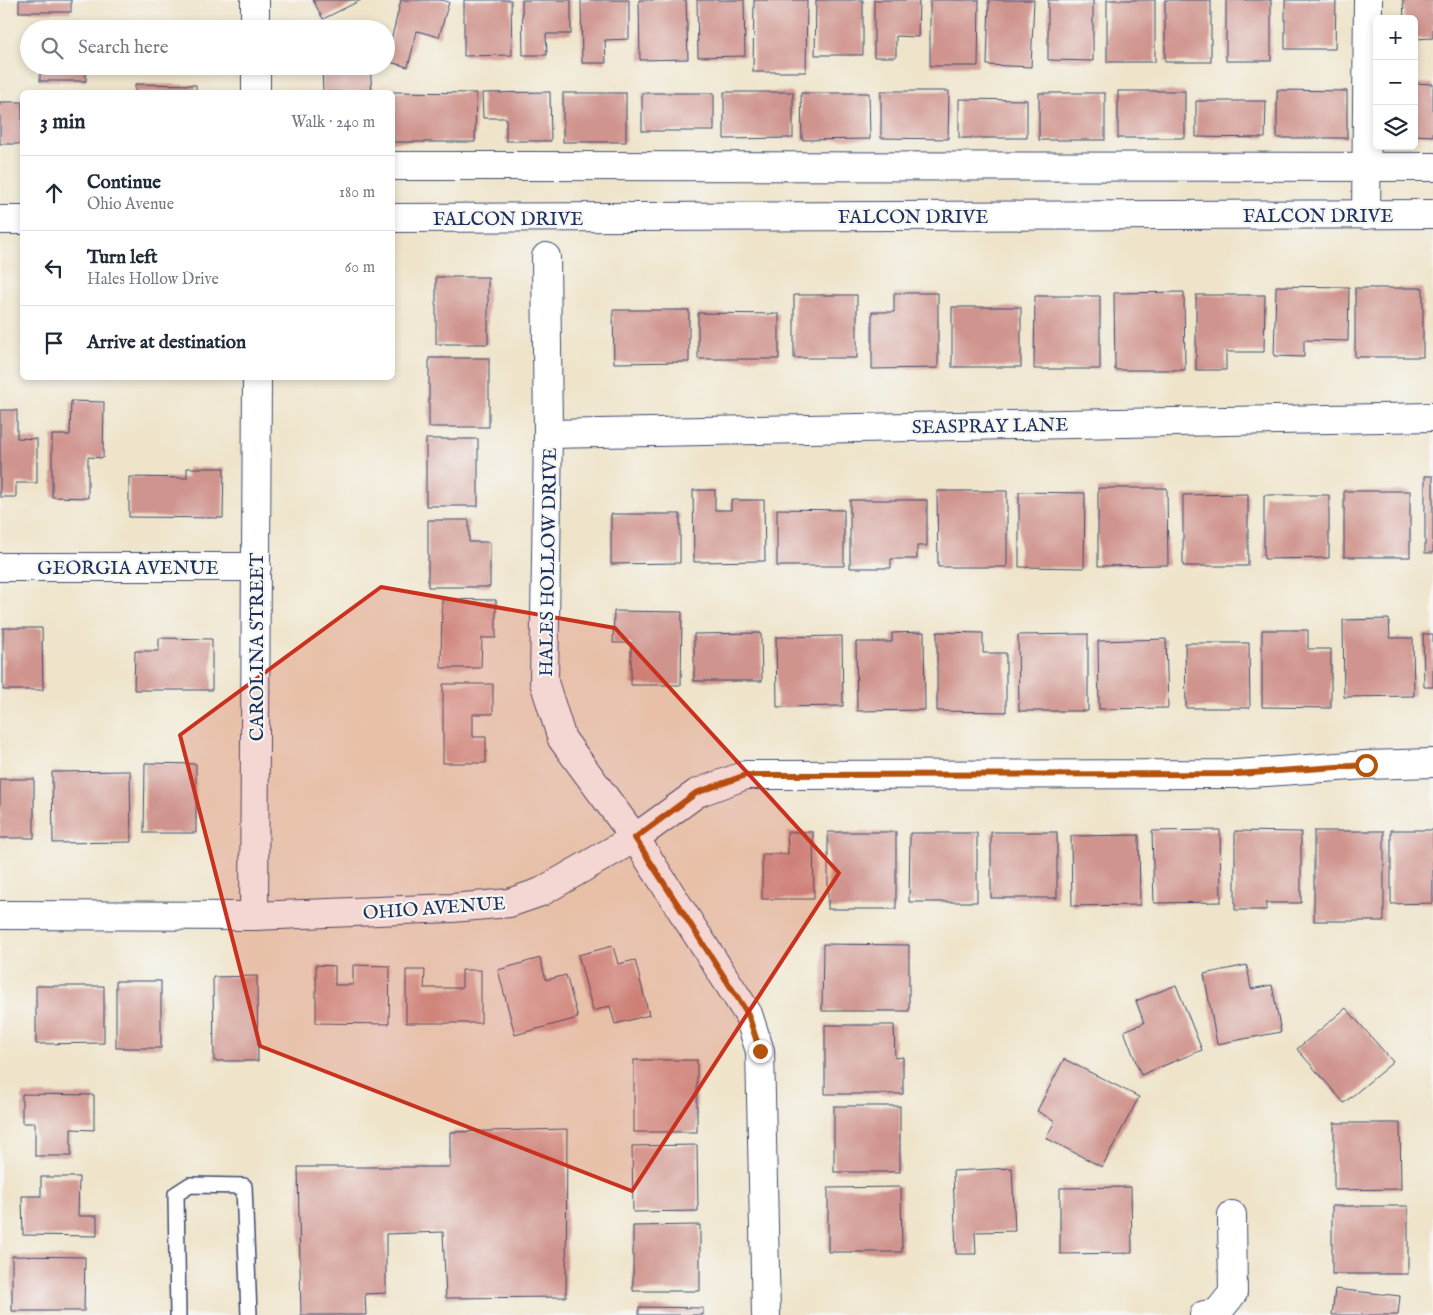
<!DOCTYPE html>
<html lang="en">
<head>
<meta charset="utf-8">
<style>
  :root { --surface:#fff; --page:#f6f6f7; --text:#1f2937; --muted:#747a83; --line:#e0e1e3 }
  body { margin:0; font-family:"IM FELL English",serif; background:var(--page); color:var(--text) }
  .controls { position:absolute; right:15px; top:15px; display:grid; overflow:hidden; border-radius:8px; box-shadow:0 2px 8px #0003 }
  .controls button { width:45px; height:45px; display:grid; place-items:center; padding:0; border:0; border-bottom:1px solid var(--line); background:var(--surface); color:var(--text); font:25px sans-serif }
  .stop { position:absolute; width:15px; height:15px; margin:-11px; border:4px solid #b45309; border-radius:50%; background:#fff }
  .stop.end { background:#b45309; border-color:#fff; box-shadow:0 1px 5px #0008 }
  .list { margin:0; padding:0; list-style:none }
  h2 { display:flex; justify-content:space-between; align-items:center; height:65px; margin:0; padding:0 20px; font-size:21px }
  h2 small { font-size:16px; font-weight:400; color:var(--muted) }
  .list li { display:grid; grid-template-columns:32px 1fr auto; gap:15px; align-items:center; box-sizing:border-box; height:75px; padding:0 20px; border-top:1px solid var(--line) }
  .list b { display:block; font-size:19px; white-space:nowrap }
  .list p { margin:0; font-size:16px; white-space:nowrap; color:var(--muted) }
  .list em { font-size:16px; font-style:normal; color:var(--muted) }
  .icon { flex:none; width:28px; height:28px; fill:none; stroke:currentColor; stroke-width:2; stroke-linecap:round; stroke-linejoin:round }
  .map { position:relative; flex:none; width:1433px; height:1315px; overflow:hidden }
  .search { position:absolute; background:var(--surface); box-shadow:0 2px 8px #0003; left:20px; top:20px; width:375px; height:55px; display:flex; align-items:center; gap:12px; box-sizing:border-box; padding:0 18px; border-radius:28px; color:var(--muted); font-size:19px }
  .panel { position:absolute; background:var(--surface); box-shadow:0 2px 8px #0003; left:20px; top:90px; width:375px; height:290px; border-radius:8px }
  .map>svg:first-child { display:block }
</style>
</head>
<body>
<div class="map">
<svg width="1433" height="1315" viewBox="0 0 1433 1315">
  <rect width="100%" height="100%" fill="#f6f6f2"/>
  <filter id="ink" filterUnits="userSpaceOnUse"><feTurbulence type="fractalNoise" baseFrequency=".02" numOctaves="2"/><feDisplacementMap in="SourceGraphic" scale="10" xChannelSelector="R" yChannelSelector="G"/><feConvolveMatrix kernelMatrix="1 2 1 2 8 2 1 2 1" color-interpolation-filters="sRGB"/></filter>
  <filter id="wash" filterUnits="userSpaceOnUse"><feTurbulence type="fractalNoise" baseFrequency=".0096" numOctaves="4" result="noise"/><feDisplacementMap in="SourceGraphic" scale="20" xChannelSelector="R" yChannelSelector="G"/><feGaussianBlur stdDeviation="1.12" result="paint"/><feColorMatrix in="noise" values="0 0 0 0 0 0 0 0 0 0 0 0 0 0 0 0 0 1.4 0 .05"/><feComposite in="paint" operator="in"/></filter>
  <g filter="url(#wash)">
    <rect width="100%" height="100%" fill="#efe4ca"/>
    <g id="blocks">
      <g fill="#d0948e">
        <rect x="19" y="0" width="52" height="12"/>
        <path d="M313,0H361L323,19Z"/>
        <path d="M401,0H441L449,2L439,37L417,31L408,67L386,61Z"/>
        <path d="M464,0H511L512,55L464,56Z"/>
        <path d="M522,0H571V34H546L547,55H523Z"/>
        <path d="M581,0H629V39L605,40L606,63H582Z"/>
        <path d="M639,0H686L688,59L640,60Z"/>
        <path d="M697,0H744L745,56L698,57Z"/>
        <path d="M754,0H807L806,72H753Z"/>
        <path d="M816,0H863V55H815Z"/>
        <path d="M874,0H919L918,37L896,36V57H874Z"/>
        <path d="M930,0H979L978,66H930Z"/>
        <path d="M989,0H1034L1031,67L987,65Z"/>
        <path d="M1048,0H1093V61L1048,60Z"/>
        <rect x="1107" y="0" width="48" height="62"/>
        <rect x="1165" y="0" width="46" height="62"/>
        <rect x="1226" y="0" width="45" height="61"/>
        <path d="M1285,0H1336L1335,49H1285Z"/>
        <path d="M1403,0H1433V38L1414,39V19H1404Z"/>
        <rect x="40" y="66" width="46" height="15"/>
        <path d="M346,66H370L372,92H323L322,68Z"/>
        <path d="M1414,83L1433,84V136L1414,135Z"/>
        <path d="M135,84L196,85V92H135Z"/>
        <path d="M1277,90L1347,91V138H1277Z"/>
        <path d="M881,91H949L948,139L881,138Z"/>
        <rect x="1118" y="91" width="67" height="47"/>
        <path d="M392,92L476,93L475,142H392Z"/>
        <path d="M550,92L551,141H506V118H483L482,93Z"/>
        <path d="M724,92H793V138L724,139Z"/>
        <rect x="563" y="93" width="63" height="49"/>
        <rect x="642" y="93" width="72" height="38"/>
        <path d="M801,93H869L870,139L802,140Z"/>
        <rect x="1039" y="93" width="66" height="47"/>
        <path d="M959,99L1027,100V138H959Z"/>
        <path d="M1196,101H1266L1265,138L1196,137Z"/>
        <rect x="0" y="102" width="22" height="42"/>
        <rect x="436" y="277" width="52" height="67"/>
        <path d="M1276,286L1349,287L1348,341L1304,340V357L1274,356Z"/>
        <rect x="1355" y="288" width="68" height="69"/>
        <path d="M1184,292L1185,370H1115L1114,293Z"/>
        <path d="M894,293H938V368L872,369V312H894Z"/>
        <rect x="794" y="295" width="63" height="63"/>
        <path d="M1196,295H1265L1264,352H1226V370H1196Z"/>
        <path d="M1035,296H1100V369H1034Z"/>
        <rect x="952" y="307" width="69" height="60"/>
        <path d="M613,310H689V362L614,363Z"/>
        <path d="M698,313L779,314V359H698Z"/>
        <rect x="429" y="358" width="60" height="69"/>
        <path d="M71,401L104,402L103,458L88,457V498L52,497V435H70Z"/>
        <path d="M0,410H17V438L37,439V483H16V497H0Z"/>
        <rect x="426" y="439" width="52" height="67"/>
        <path d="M187,468H224L223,518L129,517V477L187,478Z"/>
        <rect x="1425" y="476" width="8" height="77"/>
        <path d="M1098,488H1167L1168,565L1098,566Z"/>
        <path d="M693,490H715V510H731V500H764L765,561L694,562Z"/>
        <path d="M937,491H1007V567H938Z"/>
        <rect x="1344" y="491" width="66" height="66"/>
        <path d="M1019,492L1085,493L1084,568L1019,567Z"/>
        <path d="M1248,494V566H1183V495Z"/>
        <path d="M1264,495H1329V558L1264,559Z"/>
        <path d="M850,500H927V546H917V559H891V568H850Z"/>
        <path d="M777,509L844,510V566H777Z"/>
        <path d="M611,514H680V563L611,564Z"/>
        <path d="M428,520H469V542H490V587H428Z"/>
        <path d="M442,599L496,600V638H482L481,668H441Z"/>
        <path d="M614,611L682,612L681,685H631V643H613Z"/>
        <path d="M1389,619L1390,638H1413L1414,696L1344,697L1343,620Z"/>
        <path d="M3,628H42L43,690H3Z"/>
        <path d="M1262,630H1308V649H1331V708L1262,707Z"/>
        <path d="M924,632L925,710L857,711L856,642H892V633Z"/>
        <path d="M937,632L983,633V653H1006V712L937,711Z"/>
        <path d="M761,633L762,681H694V634Z"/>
        <path d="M1088,634V711H1019L1018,635Z"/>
        <path d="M1423,634H1433V687H1424Z"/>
        <path d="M842,636L843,706L777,707L776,637Z"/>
        <path d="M159,638L212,639V690H134L135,651H159Z"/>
        <path d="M1166,639L1168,708L1099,709L1098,641Z"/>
        <path d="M1185,643H1249L1250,708H1186Z"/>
        <path d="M443,684H493V714H473V737H486V763H443Z"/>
        <path d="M145,763L196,764V833H144Z"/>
        <path d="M130,771L131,842L53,843L52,772Z"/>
        <rect x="0" y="779" width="34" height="59"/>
        <path d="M1220,830L1221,902L1154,903L1152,831Z"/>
        <path d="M1391,830H1433V903L1391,904Z"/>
        <path d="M1235,831L1301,832V903H1266V910H1235Z"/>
        <rect x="1314" y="831" width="70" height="90"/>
        <path d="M787,832H813L814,899H762V854H788Z"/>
        <rect x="828" y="832" width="68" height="77"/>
        <rect x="991" y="832" width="66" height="66"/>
        <path d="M910,833H977V902H909Z"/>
        <path d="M1139,835L1140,905L1072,906L1071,836Z"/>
        <path d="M823,944L909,945V1011H822Z"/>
        <path d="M613,946L618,964L635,960L649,1015L615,1024L610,1006L593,1011L578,955Z"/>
        <path d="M540,958L546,980L566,975L578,1018L515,1035L498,970Z"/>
        <path d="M316,965L335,966V985H353V965L390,966L389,1024L316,1023Z"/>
        <path d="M1247,965L1251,989L1272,985L1281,1032L1217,1044L1204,974Z"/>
        <path d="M406,970H425L424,988H462V970H481V1023H406Z"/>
        <path d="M257,976L258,1061H214L213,977Z"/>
        <rect x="116" y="981" width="45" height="67"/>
        <path d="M1176,985L1202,1050L1141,1075L1124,1031L1144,1023L1136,1001Z"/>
        <path d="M36,986H104V1043L36,1044Z"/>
        <path d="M1346,1008L1393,1062L1344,1103L1297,1049Z"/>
        <path d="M825,1025H894L895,1058L903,1057V1094H825Z"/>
        <path d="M1064,1059L1139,1097L1102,1167L1046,1138L1055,1121L1037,1111Z"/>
        <rect x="634" y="1060" width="63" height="72"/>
        <path d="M22,1094L94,1095V1130L71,1129V1156H35V1123H22Z"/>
        <rect x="834" y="1106" width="66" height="66"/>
        <path d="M1334,1123H1400L1401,1189L1334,1190Z"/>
        <path d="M567,1129L566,1297L446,1298L443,1232L386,1234V1293L365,1294L366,1315H301L298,1167H450V1132Z"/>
        <path d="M697,1145L698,1211L633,1212L632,1146Z"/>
        <path d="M1012,1168L1015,1231L975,1232L976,1254H956L953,1171Z"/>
        <path d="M41,1177H79L78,1216H97V1236L23,1235L22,1196H41Z"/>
        <path d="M901,1187L902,1252H828V1188Z"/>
        <path d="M1131,1187L1132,1253L1060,1254V1188Z"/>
        <rect x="1332" y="1206" width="76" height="68"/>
        <path d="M700,1225V1291H633V1226Z"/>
        <path d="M12,1256L85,1257L84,1311H12Z"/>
        <path d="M1335,1289L1400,1296L1398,1315H1332Z"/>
        <path d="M639,1307L703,1308V1315H639Z"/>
      </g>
    </g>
  </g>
  <g filter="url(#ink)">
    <use href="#blocks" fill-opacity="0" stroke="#3b4a6e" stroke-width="1"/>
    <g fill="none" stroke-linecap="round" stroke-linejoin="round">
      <g stroke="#3b4a6e" stroke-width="18">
        <path id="service" d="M178,1315L176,1194L190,1185L244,1186L249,1315"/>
      </g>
      <g stroke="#3b4a6e" stroke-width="30">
        <g id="minor">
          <path d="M255,0V29"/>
          <path d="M256,66V92"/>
          <path d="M392,166L1433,167"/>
          <path d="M1366,215L1368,0"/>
          <path d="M392,218L1433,214"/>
          <path d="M0,220H22"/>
          <path d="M546,257L548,434L544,682L562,739L635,838L748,1014L760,1051L766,1315"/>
          <path d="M548,434L1433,417"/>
          <path d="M0,567H257"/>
          <path d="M0,915L254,916L452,908L509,903L541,892L635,838L697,793L746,775L1237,774L1366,765L1433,763"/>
          <path d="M254,916L257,378"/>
          <path d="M1204,1315L1217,1313L1233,1293L1232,1215"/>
        </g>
      </g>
      <use href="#service" stroke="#fff" stroke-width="15"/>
      <use href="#minor" stroke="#fff" stroke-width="28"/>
    </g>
  </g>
  <g fill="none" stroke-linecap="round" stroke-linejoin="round" filter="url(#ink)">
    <path stroke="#b45309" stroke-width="6" d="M760,1051L748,1014L635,838L696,793L746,775L1237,774L1366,765"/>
  </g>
  <path fill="#c8321e" fill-opacity="0.2" stroke="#c8321e" stroke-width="4" stroke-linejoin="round" d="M381,587L615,628L839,873L632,1191L260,1046L180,735Z"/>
  <g text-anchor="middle" stroke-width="4.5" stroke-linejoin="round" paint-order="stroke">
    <g font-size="19" fill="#1b2f5e" stroke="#f6f6f2">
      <text x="1318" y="222">FALCON DRIVE</text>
      <text x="913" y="223">FALCON DRIVE</text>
      <text x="508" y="225">FALCON DRIVE</text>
      <text transform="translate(990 425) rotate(-1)" y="7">SEASPRAY LANE</text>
      <text transform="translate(547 562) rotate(-89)" y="7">HALES HOLLOW DRIVE</text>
      <text x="128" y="574">GEORGIA AVENUE</text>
      <text transform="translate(256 647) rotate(-90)" y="7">CAROLINA STREET</text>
      <text transform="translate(434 907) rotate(-4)" y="7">OHIO AVENUE</text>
    </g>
  </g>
</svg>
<div class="controls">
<button>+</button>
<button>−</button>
<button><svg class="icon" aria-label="layers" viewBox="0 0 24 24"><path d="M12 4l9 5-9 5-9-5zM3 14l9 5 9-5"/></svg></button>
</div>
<div class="stop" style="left:1366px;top:765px"></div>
<div class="stop end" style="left:760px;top:1051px"></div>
<div class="search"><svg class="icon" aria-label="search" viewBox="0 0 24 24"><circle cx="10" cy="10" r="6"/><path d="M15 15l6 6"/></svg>Search here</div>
<section class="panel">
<h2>3 min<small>Walk · 240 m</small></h2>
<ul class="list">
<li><svg class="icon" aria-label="ahead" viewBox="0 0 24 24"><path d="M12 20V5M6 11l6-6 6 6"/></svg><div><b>Continue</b><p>Ohio Avenue</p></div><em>180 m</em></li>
<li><svg class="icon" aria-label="left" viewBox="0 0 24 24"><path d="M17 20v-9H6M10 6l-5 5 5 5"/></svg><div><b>Turn left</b><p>Hales Hollow Drive</p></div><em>60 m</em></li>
<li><svg class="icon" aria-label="arrive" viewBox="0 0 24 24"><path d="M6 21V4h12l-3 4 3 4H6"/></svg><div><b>Arrive at destination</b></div></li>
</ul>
</section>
</div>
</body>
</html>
